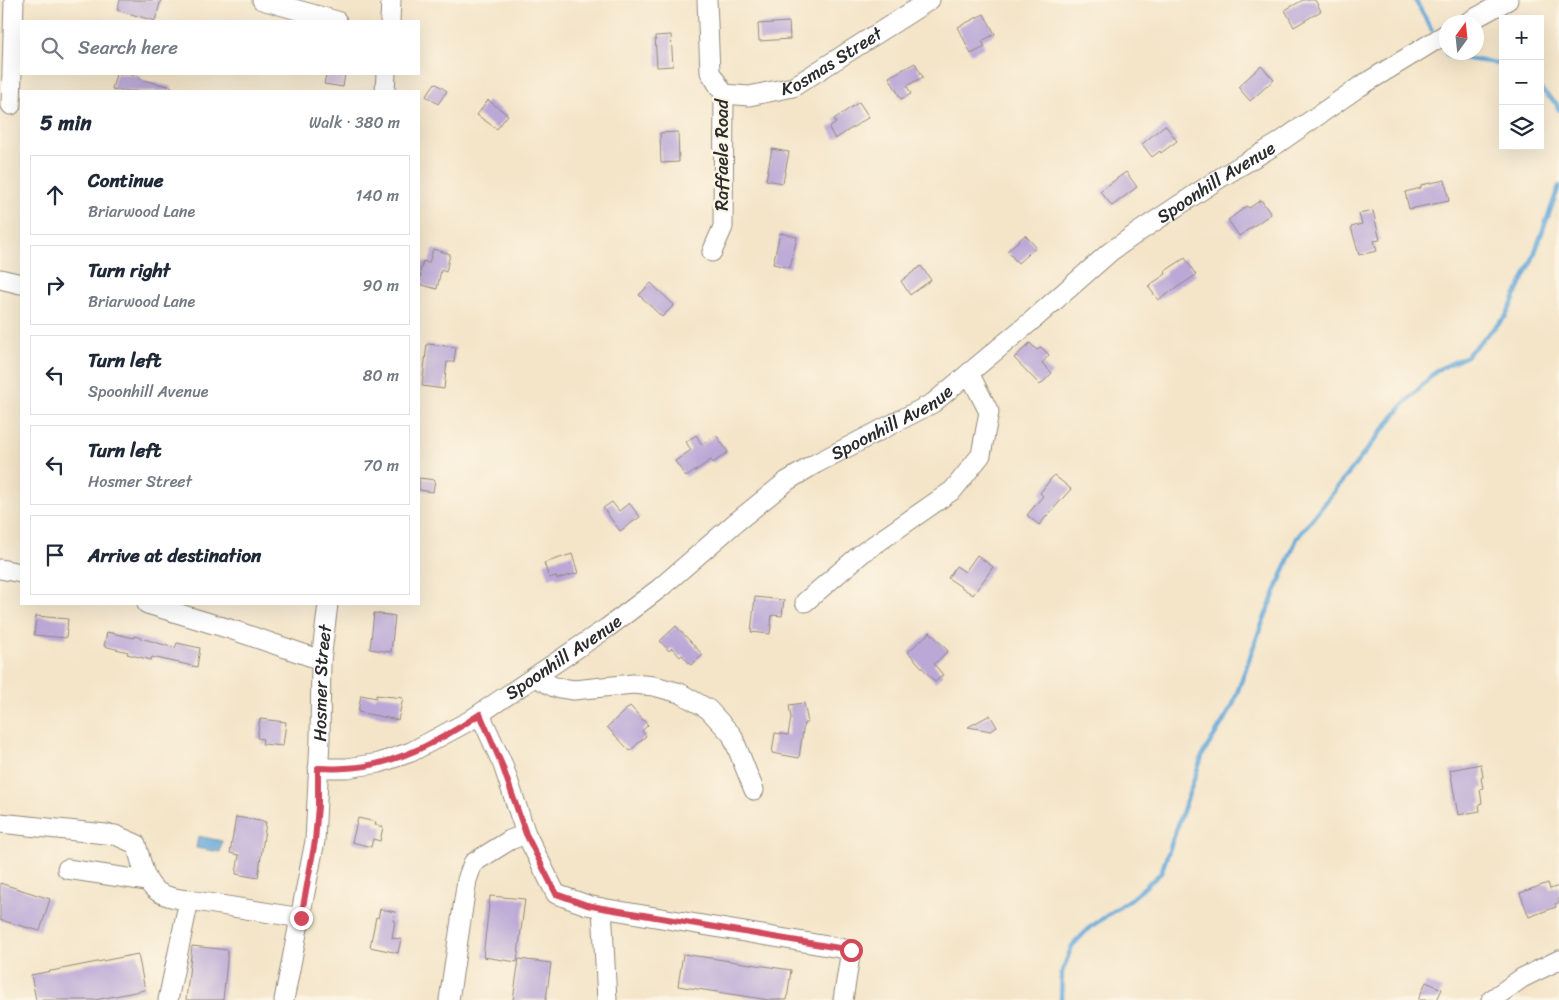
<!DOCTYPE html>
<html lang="en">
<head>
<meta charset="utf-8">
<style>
  :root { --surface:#fff; --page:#f2f2f3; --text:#1f2937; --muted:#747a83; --line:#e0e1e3 }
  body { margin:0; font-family:Sriracha,sans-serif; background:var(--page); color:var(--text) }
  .controls { position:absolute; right:15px; top:15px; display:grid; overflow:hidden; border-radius:0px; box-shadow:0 5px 20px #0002 }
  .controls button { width:45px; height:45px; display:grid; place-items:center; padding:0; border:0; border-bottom:1px solid var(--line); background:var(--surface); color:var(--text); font:25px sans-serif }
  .compass { position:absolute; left:1439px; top:15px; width:45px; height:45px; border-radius:50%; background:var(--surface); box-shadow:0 5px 20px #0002; rotate:15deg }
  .stop { position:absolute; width:15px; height:15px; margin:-11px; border:4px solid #d1495b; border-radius:50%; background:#fff }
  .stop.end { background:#d1495b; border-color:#fff; box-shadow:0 1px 5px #0008 }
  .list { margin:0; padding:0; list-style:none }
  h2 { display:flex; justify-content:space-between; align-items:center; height:65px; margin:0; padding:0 20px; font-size:21px }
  h2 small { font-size:16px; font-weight:400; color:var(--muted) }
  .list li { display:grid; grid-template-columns:32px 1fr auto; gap:15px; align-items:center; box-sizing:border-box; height:80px; margin:0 10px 10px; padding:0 10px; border:1px solid var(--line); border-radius:0px }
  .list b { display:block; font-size:19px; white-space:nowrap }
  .list p { margin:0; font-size:16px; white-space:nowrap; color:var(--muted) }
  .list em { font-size:16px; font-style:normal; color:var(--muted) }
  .icon { flex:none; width:28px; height:28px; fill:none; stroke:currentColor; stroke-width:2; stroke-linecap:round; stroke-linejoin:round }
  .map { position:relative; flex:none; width:1559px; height:1000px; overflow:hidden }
  .search { position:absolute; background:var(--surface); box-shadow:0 5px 20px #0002; left:20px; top:20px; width:400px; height:55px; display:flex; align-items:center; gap:12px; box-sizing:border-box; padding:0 18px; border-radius:0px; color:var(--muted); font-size:19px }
  .panel { position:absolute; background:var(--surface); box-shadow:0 5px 20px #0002; left:20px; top:90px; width:400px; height:515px; border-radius:0px }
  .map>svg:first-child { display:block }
</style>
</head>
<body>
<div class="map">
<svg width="1559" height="1000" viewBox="0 0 1559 1000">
  <rect width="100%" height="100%" fill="#fcf5e5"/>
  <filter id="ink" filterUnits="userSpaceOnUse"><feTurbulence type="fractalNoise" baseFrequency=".02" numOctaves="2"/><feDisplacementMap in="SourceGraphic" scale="10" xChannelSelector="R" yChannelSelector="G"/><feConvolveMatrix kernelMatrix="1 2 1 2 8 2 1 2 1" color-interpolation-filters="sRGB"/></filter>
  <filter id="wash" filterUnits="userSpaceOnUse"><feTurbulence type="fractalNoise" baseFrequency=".0096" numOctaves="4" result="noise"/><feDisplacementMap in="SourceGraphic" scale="20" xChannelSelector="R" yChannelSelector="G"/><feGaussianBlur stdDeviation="1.12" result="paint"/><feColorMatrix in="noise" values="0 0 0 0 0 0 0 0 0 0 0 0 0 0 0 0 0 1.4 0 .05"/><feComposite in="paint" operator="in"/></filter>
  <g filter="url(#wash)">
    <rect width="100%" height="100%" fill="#f4e5c9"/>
    <path fill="#64a8d9" stroke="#486a82" d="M198,836L222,841L220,852L196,848Z"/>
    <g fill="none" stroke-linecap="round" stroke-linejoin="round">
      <g stroke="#64a8d9" stroke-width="4.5">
        <path d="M1415,0L1432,30"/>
        <path d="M1444,49L1448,56L1503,64"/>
        <path d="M1540,89L1556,103L1559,110"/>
        <path d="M1061,1000L1062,972L1072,946L1089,928L1131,899L1161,873L1203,754L1232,707L1260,629L1297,538L1402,406L1437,370L1465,357L1506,316L1531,263L1559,186"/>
      </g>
    </g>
    <g id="blocks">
      <g fill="#bba8d7">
        <path d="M120,0H161L155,21L117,10Z"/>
        <path d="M1303,0H1315L1321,11L1294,27L1285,10Z"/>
        <path d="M984,14L995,34L982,41L985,47L971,54L958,27Z"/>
        <path d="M789,22L790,39L759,41L758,24Z"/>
        <path d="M671,35L673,66L657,67L655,36Z"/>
        <path d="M915,63L923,77L907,86L911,94L901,99L889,77Z"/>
        <path d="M1261,66L1274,80L1250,101L1238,87Z"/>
        <path d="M116,74H128L140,77L139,79L172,87L171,91H122L112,89Z"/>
        <path d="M326,74H345L343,87L324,84Z"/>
        <path d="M435,83L447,91L438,104L426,96Z"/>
        <path d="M488,100L508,115L497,129L477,115Z"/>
        <path d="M859,102L869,117L835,139L829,128L836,123L834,119Z"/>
        <path d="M1165,125L1177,141L1161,153L1160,151L1152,157L1142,144Z"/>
        <path d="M678,132L679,162L661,163L660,133Z"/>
        <path d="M772,149L789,152L783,183L766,180Z"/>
        <path d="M1126,172L1137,187L1112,206L1100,191Z"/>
        <path d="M1445,180L1449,201L1409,209L1405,192L1421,188V185Z"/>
        <path d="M1261,200L1271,214L1239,236L1228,220L1247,206L1249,208Z"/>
        <path d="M1373,211L1380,240L1374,241L1377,251L1359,255L1351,227L1362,224L1359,214Z"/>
        <path d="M780,233L797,237L790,268L773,264Z"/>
        <path d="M1025,235L1036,247L1018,263L1007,251Z"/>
        <path d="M433,249L450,254L446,272L441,270L437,289L419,284L421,275H419L423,261L429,263Z"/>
        <path d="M1185,258L1196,275L1158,300L1148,286L1166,274L1165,271Z"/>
        <path d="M921,266L931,280L910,295L901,281Z"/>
        <path d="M651,283L674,305L662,317L639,295Z"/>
        <path d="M1030,343L1037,350L1041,347L1049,355L1042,363L1052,373L1040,385L1014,358Z"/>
        <path d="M427,344L456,347L454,362H447L444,389L422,386Z"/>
        <path d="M696,435L702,445L716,435L728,452L713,463L711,460L686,477L675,461L691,450L686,442Z"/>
        <path d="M1054,475L1071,489L1039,525L1027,515L1043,496L1040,493Z"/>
        <path d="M419,478L435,480L433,492L419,490Z"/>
        <path d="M612,502L619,511L629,503L640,517L620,531L603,508Z"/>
        <path d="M572,554L578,573L557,579L556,576L549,578L544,563Z"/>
        <path d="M977,555L993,567L973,595L948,578L956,566L965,572Z"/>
        <path d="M755,597L784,600L782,616L772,615L770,634L751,632Z"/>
        <path d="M374,613L395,616L391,652L370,649Z"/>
        <path d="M36,616L68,619L66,638L34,635Z"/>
        <path d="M676,626L703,655L691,665L682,655L680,657L672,648L669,651L660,641Z"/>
        <path d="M107,632L134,638V636L175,648L177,643L200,648L197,667L152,657L151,660L127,654L128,652L104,646Z"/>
        <path d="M930,632L948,651L934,664L943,675L935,682L908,652Z"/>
        <path d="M361,695L376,698V695L403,698L398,720L358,712Z"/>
        <path d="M804,703L808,723H804L799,758L772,753L775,733L788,735L791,718L789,705Z"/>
        <path d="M630,706L648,725L642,731L646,736L630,751L607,727Z"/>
        <path d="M990,715L997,727L991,731L968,727Z"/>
        <path d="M260,719L286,722L283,746L262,744L263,739L257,738Z"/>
        <path d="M1481,764L1483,777L1481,778L1483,788L1480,789L1482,803L1479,804L1480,811L1458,815L1450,770Z"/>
        <path d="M236,817L266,822L258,878L236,874L239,855L230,853Z"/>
        <path d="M358,818L376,822L375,825L383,827L380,841L373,839L371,847L352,842Z"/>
        <path d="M0,883L50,899L40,931L0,920Z"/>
        <path d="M1548,883L1550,889L1559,886V903L1555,904L1556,907L1529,917L1520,893Z"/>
        <path d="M490,896L525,899L517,962L483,957Z"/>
        <path d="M380,909L395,912L393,921H395L392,938L401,939L398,953L370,947L376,917L378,918Z"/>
        <path d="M192,946L228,950L223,1000H186Z"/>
        <path d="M138,954L145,990L95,1000H36L31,975Z"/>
        <path d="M683,954L791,970L787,1000H769L678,986Z"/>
        <path d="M519,959L551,963L546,1000H513Z"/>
        <path d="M1426,982L1442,989L1437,1000H1418Z"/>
      </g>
    </g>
  </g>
  <g filter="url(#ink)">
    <use href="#blocks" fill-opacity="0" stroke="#90887a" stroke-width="1"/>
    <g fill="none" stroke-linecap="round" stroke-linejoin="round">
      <g stroke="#90887a" stroke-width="21">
        <g id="minor">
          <path d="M262,0L337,21"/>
          <path d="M707,0L710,72L724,94L723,227L712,252"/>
          <path d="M390,21L391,0"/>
          <path d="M1468,22L1508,0"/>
          <path d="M385,91L386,74"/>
          <path id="s1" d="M724,94L749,96L793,87L930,0"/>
          <path d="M11,105L14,0"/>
          <path d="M0,279L21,284"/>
          <path d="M0,569L21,573"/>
          <path d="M805,602L861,554L953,490L981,455L989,412L969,373"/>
          <path d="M147,604L233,630L321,660"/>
          <path d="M535,677L554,687L574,690L633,684L654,686L680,693L708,709L732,735L754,790"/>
          <path d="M480,714L503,765L526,834L556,894L587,905L602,908L851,950L843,1000"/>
          <path id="s2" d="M318,768H347L379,763L411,752L469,721L607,628L660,588L735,523L787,481L815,464L933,403L1035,318L1110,252L1137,233L1220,178L1277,144L1359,87L1446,34"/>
          <path d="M0,823L115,835L136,844C147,881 145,896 189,900L168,1000"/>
          <path d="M67,869L147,881"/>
          <path d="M189,900L301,918"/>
          <path d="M602,908L607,1000"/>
          <path id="s3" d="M284,1000L315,841L320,739L321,660L328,604"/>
          <path d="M449,1000L467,880L473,863L510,840L526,834"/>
          <path d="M1491,1000L1522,978L1559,960"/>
        </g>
      </g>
      <use href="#minor" stroke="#fff" stroke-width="19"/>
    </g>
  </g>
  <g fill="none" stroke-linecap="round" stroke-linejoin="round" filter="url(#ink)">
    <path stroke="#d1495b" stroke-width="6" d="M301,918L315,841L318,806V768C327,768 337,769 345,768C393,767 442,740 480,714L502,765L526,834L556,894L587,905L602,908L851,950"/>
  </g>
  <g text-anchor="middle" stroke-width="5" stroke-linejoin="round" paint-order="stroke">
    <g font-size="18" fill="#2b2b2b" stroke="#fcf5e5">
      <text dy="6" stroke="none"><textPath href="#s1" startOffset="116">Kosmas Street</textPath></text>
      <text transform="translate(722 155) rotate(-90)" y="6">Raffaele Road</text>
      <text dy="6" stroke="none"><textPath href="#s2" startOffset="1085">Spoonhill Avenue</textPath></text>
      <text dy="6" stroke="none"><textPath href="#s2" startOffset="680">Spoonhill Avenue</textPath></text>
      <text dy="6" stroke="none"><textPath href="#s2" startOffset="275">Spoonhill Avenue</textPath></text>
      <text dy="6" stroke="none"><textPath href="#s3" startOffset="320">Hosmer Street</textPath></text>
    </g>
  </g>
</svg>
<div class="controls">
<button>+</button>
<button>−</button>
<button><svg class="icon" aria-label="layers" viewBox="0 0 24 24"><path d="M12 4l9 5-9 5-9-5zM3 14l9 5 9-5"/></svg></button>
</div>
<svg class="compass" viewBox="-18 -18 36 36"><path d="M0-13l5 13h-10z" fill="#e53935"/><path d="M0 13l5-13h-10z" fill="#747a83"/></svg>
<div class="stop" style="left:851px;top:950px"></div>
<div class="stop end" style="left:301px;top:918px"></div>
<div class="search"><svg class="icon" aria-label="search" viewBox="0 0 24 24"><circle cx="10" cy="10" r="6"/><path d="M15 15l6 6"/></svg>Search here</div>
<section class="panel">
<h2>5 min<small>Walk · 380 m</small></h2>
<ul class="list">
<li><svg class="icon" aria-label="ahead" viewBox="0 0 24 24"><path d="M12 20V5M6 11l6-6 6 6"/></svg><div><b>Continue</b><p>Briarwood Lane</p></div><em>140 m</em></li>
<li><svg class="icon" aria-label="right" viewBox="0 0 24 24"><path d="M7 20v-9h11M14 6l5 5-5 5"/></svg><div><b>Turn right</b><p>Briarwood Lane</p></div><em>90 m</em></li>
<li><svg class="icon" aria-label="left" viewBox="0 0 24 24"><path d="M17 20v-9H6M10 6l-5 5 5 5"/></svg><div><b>Turn left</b><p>Spoonhill Avenue</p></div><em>80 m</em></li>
<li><svg class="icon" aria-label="left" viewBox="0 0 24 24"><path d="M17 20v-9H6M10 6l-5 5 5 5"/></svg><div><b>Turn left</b><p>Hosmer Street</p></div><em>70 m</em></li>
<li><svg class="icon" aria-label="arrive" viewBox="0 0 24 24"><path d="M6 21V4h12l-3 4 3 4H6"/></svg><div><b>Arrive at destination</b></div></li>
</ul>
</section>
</div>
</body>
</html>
